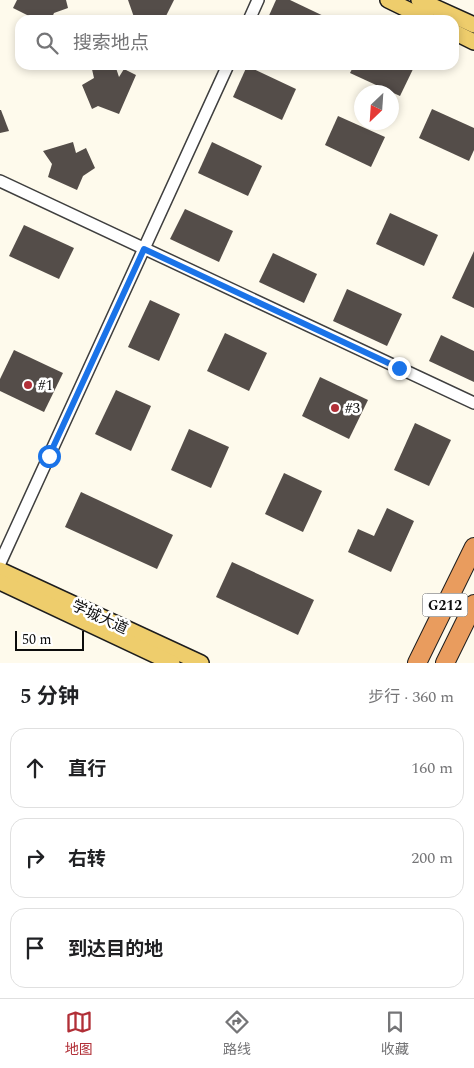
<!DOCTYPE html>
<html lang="zh">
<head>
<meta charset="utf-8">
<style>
  :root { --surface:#fff; --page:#f6f6f6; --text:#202124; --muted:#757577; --line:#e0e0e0; --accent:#b12f37 }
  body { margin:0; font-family:Spectral,"Noto Sans SC",serif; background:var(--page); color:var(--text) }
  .compass { position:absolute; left:354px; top:85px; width:45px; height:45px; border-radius:50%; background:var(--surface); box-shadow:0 2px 8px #0003; rotate:205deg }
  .scale { position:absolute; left:15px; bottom:12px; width:69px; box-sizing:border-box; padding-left:5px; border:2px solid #0c0c0c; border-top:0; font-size:14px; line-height:18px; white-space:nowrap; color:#0c0c0c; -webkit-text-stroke:4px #fff; paint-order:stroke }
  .stop { position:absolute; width:15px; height:15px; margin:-11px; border:4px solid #1a73e8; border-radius:50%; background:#fff }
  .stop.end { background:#1a73e8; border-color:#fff; box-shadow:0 1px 5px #0008 }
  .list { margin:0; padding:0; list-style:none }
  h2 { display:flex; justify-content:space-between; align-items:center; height:65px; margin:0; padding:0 20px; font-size:21px }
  h2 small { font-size:16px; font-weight:400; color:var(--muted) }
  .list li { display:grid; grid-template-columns:32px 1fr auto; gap:15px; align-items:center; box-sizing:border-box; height:80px; margin:0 10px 10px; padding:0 10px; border:1px solid var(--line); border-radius:15px }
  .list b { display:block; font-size:19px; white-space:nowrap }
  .list em { font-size:16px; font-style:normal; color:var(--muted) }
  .icon { flex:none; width:28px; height:28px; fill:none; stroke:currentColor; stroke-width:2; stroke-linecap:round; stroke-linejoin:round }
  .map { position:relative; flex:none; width:474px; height:663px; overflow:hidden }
  .search { position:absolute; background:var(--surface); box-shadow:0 2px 8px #0003; left:15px; right:15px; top:15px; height:55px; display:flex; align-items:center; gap:12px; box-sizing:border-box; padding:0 18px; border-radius:15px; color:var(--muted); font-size:19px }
  .sheet { height:335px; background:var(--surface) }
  nav { display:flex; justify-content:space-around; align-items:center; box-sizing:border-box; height:70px; border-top:1px solid var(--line); background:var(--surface); font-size:14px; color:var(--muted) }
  nav a { display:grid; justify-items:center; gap:2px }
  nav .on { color:var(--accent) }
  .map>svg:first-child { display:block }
</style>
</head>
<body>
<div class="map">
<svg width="474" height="663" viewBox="0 0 474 663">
  <rect width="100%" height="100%" fill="#fefaec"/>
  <g fill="#544d49">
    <path d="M17,0H66L68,8L54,13L51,20H37L13,8Z"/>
    <path d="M128,0H174L164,20H135Z"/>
    <path d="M276,0H290L332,20H267Z"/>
    <path d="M91,65H115L119,77L124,69L136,75L119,114L98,106L92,109L82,85L94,78Z"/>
    <path d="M354,65H415L400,96L350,73Z"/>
    <path d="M247,66L296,89L282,120L233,97Z"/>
    <path d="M432,109L474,128V150L469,161L419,138Z"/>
    <path d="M0,110H1L9,131L0,133Z"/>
    <path d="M338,116L385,137L371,167L325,145Z"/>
    <path d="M73,142L76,153L86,148L95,168L83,176L77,190L48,177L52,164L43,151Z"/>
    <path d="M212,142L262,166L248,196L198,173Z"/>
    <path d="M185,209L233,231L219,262L170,239Z"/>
    <path d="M390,213L438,235L424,266L376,244Z"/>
    <path d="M24,225L74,248L59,279L9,256Z"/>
    <path d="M474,251V308L452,298Z"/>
    <path d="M273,253L317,274L304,303L259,282Z"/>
    <path d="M347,289L402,314L387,346L333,321Z"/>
    <path d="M150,300L180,314L159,361L128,347Z"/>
    <path d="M225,333L267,353L249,391L207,371Z"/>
    <path d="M441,335L474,351V382L429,361Z"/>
    <path d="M14,350L63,373L44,412L0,391V379Z"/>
    <path d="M320,377L368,400L349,439L302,416Z"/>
    <path d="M116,390L151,406L131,451L95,434Z"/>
    <path d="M415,423L451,440L429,486L394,470Z"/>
    <path d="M189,429L229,447L211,488L171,470Z"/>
    <path d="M284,473L322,491L303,532L265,514Z"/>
    <path d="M81,492L173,535L157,569L65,527Z"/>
    <path d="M387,508L414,521L391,572L348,552L358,529L374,536Z"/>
    <path d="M232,562L314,600L298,635L216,597Z"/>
  </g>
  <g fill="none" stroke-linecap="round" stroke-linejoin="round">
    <g stroke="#3f3f3f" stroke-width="14">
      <g id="minor">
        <path d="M249,20L258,0"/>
        <path d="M0,181L474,403"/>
        <path d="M0,563L228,65"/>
      </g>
    </g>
    <g stroke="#1d1d1d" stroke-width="18">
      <g id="major">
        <path d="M388,0L429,20"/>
        <path d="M419,0L474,25"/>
        <path d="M454,32L474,42"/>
        <path d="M0,570L201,663"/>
        <path d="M0,582L172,663"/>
      </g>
    </g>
    <g stroke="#1d1d1d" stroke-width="20">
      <g id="highway">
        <path d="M417,663L474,547"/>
        <path d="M445,663L474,604"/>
      </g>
    </g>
    <use href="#minor" stroke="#fff" stroke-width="11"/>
    <use href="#major" stroke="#eecd6c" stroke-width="15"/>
    <use href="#highway" stroke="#e99c5e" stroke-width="18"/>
  </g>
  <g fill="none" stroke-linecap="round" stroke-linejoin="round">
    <path stroke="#1a73e8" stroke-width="6" d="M49,456L144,249L399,368"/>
  </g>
  <g fill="#b12f37" stroke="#fff" stroke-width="2">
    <circle cx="28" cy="385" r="5"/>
    <circle cx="335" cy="408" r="5"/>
  </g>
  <g text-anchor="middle" stroke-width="5" stroke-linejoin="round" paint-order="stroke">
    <rect fill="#fff" stroke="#555" stroke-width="1" x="422.5" y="593.5" width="45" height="23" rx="4"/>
    <g font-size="14" font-weight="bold" fill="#0c0c0c">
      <text x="445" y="610">G212</text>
    </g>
    <g font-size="15" fill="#0c0c0c" stroke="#fff" text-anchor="start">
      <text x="38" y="390">#1</text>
      <text x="345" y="413">#3</text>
    </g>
    <g font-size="15" fill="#0c0c0c" stroke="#fff">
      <text transform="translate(100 617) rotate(25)" y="5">学城大道</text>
    </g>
  </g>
</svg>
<svg class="compass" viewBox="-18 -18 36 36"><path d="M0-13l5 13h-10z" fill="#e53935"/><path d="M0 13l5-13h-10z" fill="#757577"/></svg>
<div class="scale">50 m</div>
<div class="stop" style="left:49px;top:456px"></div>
<div class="stop end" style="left:399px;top:368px"></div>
<div class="search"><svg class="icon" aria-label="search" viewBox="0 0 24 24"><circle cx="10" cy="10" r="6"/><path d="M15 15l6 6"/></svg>搜索地点</div>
</div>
<section class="sheet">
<h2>5 分钟<small>步行 · 360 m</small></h2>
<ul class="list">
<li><svg class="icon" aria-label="ahead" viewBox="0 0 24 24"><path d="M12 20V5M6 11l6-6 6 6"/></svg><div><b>直行</b></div><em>160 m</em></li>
<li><svg class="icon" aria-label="right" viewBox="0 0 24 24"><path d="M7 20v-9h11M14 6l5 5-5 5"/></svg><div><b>右转</b></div><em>200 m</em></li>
<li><svg class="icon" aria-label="arrive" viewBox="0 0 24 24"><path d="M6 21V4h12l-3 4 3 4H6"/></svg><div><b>到达目的地</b></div></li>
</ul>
</section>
<nav>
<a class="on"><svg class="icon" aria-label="map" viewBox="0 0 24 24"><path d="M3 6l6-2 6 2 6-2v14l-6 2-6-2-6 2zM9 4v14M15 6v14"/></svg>地图</a>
<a><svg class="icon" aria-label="directions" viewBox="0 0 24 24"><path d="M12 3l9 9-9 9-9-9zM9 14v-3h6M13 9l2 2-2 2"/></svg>路线</a>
<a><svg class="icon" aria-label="saved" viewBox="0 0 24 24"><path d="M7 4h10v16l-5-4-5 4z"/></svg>收藏</a>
</nav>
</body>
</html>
